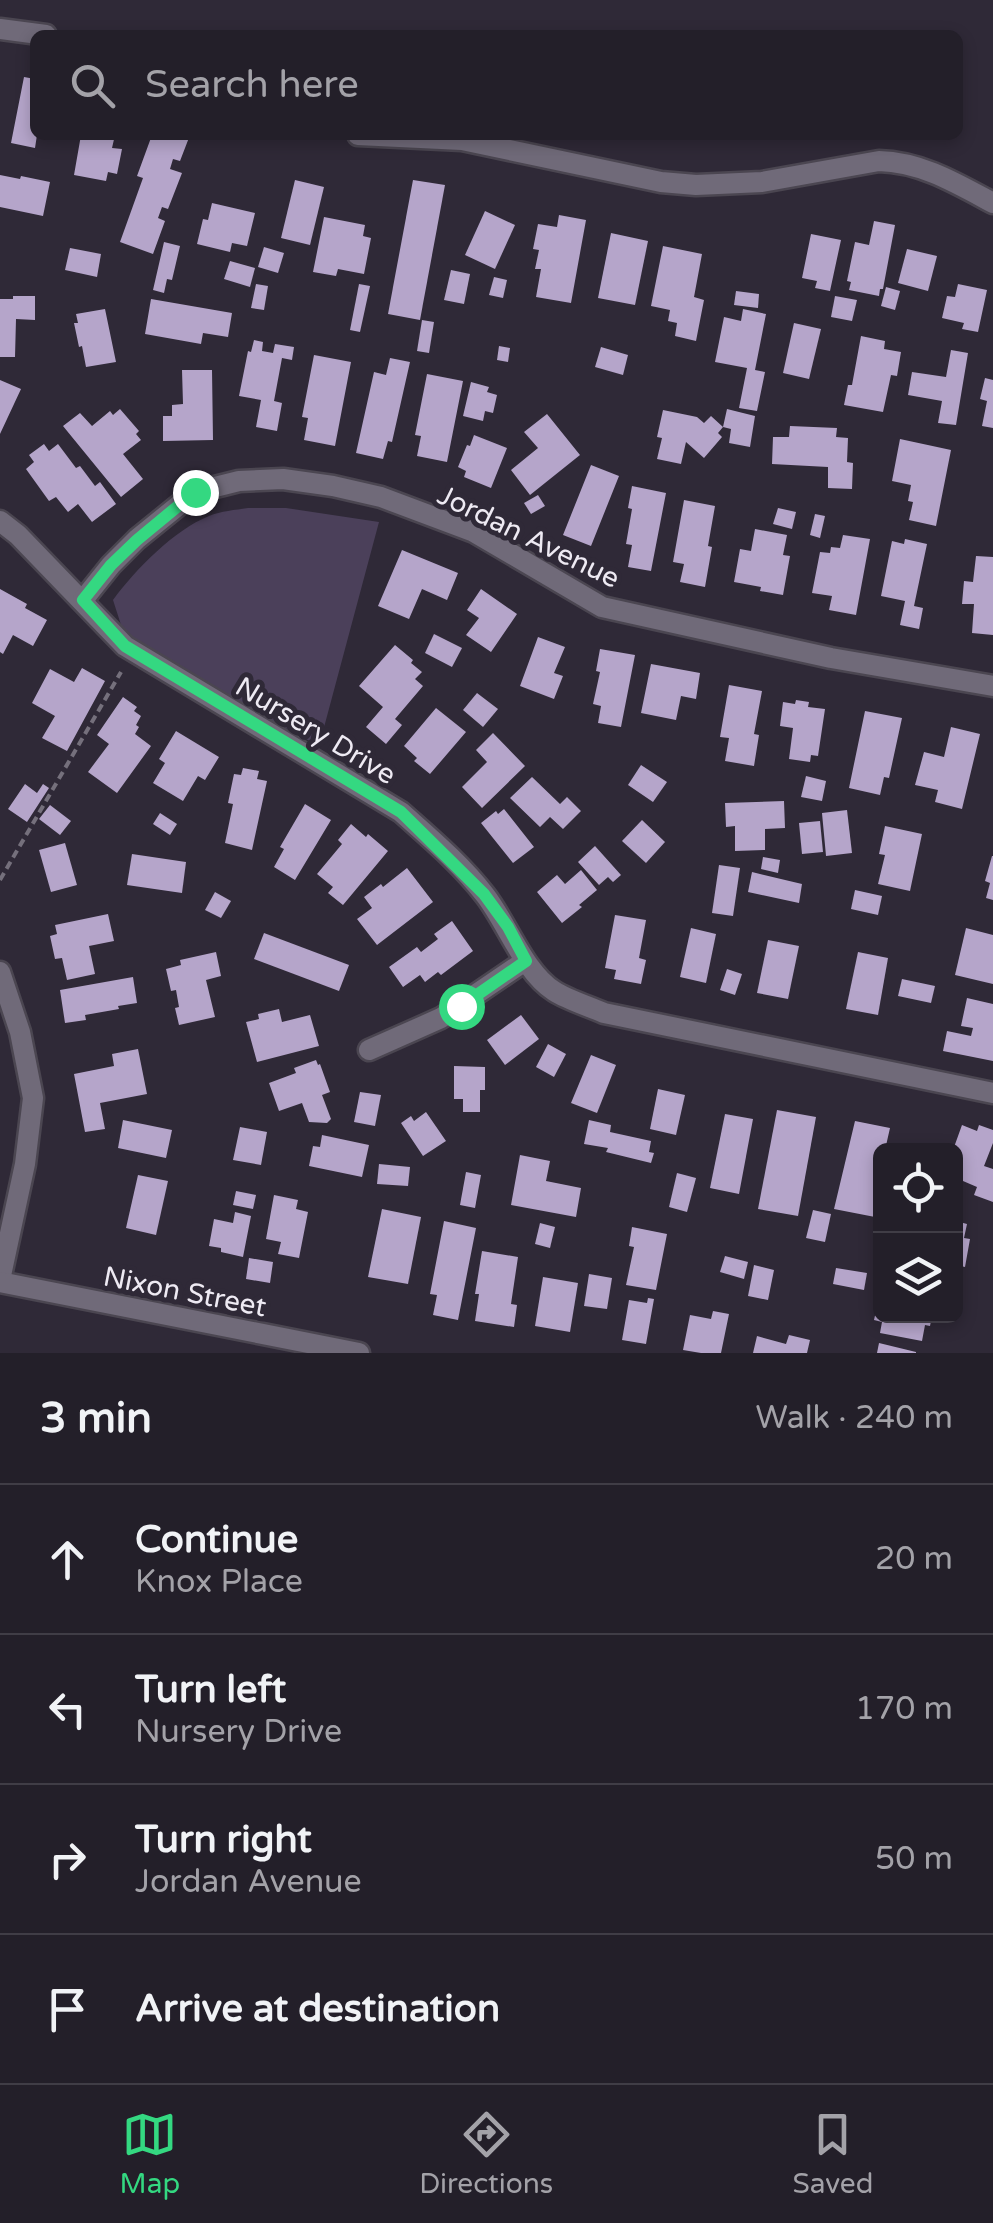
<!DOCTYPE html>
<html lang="en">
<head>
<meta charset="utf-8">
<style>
  :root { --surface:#231f29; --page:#2f2c35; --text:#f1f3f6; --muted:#a3a2a8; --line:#403d46; --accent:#34d881 }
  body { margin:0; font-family:"Varela Round",sans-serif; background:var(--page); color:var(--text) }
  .controls { position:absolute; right:30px; bottom:30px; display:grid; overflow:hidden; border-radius:15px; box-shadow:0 5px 15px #0003 }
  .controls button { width:90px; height:90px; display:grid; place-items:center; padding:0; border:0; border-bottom:2px solid var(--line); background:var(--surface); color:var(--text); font:50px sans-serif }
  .stop { position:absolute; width:30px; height:30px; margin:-22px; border:8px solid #34d881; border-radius:50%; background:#fff }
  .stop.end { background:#34d881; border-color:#fff; box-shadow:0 2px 10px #0008 }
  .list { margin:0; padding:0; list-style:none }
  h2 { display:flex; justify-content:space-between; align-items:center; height:130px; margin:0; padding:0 40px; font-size:42px }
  h2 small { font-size:32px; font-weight:400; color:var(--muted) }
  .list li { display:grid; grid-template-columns:65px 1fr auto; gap:30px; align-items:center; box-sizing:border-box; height:150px; padding:0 40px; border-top:2px solid var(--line) }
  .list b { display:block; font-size:38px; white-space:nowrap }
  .list p { margin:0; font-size:32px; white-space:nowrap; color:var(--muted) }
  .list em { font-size:32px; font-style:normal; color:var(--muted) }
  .icon { flex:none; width:55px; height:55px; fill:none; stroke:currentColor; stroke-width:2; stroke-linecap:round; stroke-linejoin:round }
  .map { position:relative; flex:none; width:993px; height:1353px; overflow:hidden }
  .search { position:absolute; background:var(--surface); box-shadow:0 5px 15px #0003; left:30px; right:30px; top:30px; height:110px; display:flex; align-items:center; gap:25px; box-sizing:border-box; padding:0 35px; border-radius:15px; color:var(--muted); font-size:38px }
  .sheet { height:730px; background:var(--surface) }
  nav { display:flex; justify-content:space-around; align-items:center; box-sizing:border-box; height:140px; border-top:2px solid var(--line); background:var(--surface); font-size:28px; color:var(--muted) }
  nav a { display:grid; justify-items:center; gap:5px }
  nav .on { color:var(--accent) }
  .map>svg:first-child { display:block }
</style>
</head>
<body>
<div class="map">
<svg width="993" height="1353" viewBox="0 0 993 1353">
  <rect width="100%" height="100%" fill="#2f2937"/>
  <path fill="#4b405a" d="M248,508H286L379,522L319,746L181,671L134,639L122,628L113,600C136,569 174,530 209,516C221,511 235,510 248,508Z"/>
  <g fill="#b5a5ca">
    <path d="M24,77L35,79V135H37L35,148L11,143Z"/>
    <path d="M81,135H115L112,148L122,149L117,174L108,172L106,181L74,175Z"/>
    <path d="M152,135H190L180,161L173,159L170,169L182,173L168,209L162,207L158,218L165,221L153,254L120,242L143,178L137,176Z"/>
    <path d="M0,175L20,179L21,176L50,182L43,216L0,207Z"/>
    <path d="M295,180L324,187L310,245L281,238Z"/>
    <path d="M413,180L445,185L420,320L388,314Z"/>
    <path d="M212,203L255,213L247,246L232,243L230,252L197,244L203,219L208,220Z"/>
    <path d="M485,211L515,225L495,269L465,255Z"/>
    <path d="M559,215L586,220L571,303L536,297L541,269H535L539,250L533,249L538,224L557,227Z"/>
    <path d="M324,217L365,225L363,236L371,238L364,274L338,269L336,276L313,272Z"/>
    <path d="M874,221L895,225L883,289H880L879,296L849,290L851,282L847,281L855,242L869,245Z"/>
    <path d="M611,233L648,241L635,305L598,298Z"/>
    <path d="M811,234L841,240L830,291L815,288L817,281L802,278Z"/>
    <path d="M164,242L180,246L172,280L167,279L164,293L153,290Z"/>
    <path d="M663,246L702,254L694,297L704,300L696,341L675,336L677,323L668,321L670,310L651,306Z"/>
    <path d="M264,247L284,253L278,273L258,267Z"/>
    <path d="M70,248L101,254L97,277L65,270Z"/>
    <path d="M907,249L937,256L928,291L898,283Z"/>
    <path d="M230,261L255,268L250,287L224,279Z"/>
    <path d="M451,270L470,274L464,304L444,300Z"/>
    <path d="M494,277L507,280L503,298L489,295Z"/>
    <path d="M256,284L268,286L264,310L251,308Z"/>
    <path d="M359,284L370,286L360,332L350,330Z"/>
    <path d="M958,284L987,290L978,332L962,329L964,323L942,318L947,296L955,297Z"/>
    <path d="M886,287L900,291L895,310L881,306Z"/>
    <path d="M736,291L759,294L758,308L734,305Z"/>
    <path d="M13,296H35V320L16,319L15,357H0V299H13Z"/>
    <path d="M835,296L857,300L852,321L831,317Z"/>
    <path d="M151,299L232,313L228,337L203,333L201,344L145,334Z"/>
    <path d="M105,309L116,362L86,367L82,346L79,347L74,323H78L76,314Z"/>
    <path d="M743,309L766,314L755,370L765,372L757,411L739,408L747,368L715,362L724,317L741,321Z"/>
    <path d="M422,320L434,322L429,353L417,351Z"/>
    <path d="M794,323L821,329L809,379L783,373Z"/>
    <path d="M861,336L885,341L884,349L901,352L897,376L891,375L883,412L844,405L848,385H852Z"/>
    <path d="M254,340L263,342L262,351L273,353L275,344L294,347L292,360L282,358L274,401L282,403L277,431L256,427L261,400L239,396L248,351L251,352Z"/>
    <path d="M499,346L510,348L508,362L497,360Z"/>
    <path d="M601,347L628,355L623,375L595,367Z"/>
    <path d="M951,350L968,353L956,425L938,423L942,401L908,395L912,372L946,377Z"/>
    <path d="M314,355L351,362L335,446L304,440L308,418L302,417Z"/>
    <path d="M390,358L410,362L392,442L388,441L383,459L356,453L374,372L386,375Z"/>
    <path d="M182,370H212L213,440L163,441V416H172V405L183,404Z"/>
    <path d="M427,374L463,381L447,462L417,456L421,436L415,435Z"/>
    <path d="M985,378L993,380V428L982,426L987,401L980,399Z"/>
    <path d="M0,380L21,389L0,434Z"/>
    <path d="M471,382L489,387L487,392L497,395L493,413L485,411L483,421L463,416Z"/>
    <path d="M120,409L139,431L136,434L141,440L123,454L143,479L121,497L63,426L80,413L92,426L110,411L113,415Z"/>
    <path d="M727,409L755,416L750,447L729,443L731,429L723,427Z"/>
    <path d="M663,410L697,417L704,423L711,416L723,427L718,433L722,437L704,458L686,442L681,464L657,459L662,438L657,437Z"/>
    <path d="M547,414L580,455L530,495L511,470L538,448L524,432Z"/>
    <path d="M790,426L837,428L836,437L848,438L847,462L853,463L852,489L828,488V467L772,464L773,437H789Z"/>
    <path d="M474,435L507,448L491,488L464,477L466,471L458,467L467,445L470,446Z"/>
    <path d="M900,439L951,450L936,526L909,520L913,502L908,501L911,485L892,481Z"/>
    <path d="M44,444L49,451L58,444L76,468L80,466L95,486L100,482L116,504L92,522L78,504L68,512L56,497L49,501L26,469L34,462L29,455Z"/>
    <path d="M591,465L619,476L591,546L563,535Z"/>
    <path d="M632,486L666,493L651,571L628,567L632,545L626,544L632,509L628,508Z"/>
    <path d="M538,495L545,506L531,514L524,503Z"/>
    <path d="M684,500L715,506L708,546L712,547L705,587L680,582L684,564L673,562Z"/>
    <path d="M778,508L796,512L792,529L773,524Z"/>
    <path d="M815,514L825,516L820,538L810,535Z"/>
    <path d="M755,529L787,535L783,555L790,556L783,595L760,591L761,587L734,582L740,549L751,551Z"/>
    <path d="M843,535L870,539L856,615L829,610L832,596L812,593L820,552L830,553L831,547L840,548Z"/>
    <path d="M905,539L927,544L914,606L923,608L919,629L900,625L905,601L881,596L892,541L904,544Z"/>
    <path d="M402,550L458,573L447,600L422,589L409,619L378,606Z"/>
    <path d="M976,556L993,557V635L972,633L974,604H962L964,581L973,582Z"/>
    <path d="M0,589L27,604L25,608L47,620L33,646L13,635L3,654L0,652Z"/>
    <path d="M481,589L517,614L491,652L466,635L479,618L467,610Z"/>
    <path d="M434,634L462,648L452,667L425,653Z"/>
    <path d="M538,637L565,647L554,673L563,676L554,699L520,686Z"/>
    <path d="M395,645L413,660L411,663L422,672L415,679L423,686L395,719L402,725L386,744L366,727L383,707L359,686Z"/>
    <path d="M600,649L635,655L621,727L598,723L601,706L593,704L600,672L596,671Z"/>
    <path d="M651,664L700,673L696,699L681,696L676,720L641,713Z"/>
    <path d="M82,668L105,681L67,751L42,738L55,716L32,703L50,669L74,682Z"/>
    <path d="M729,685L762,691L754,734L759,735L754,766L725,761L729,738L720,737Z"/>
    <path d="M477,693L498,709L483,727L463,710Z"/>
    <path d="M123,697L137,707L134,711L141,716L136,725L139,727L135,734L151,746L117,793L88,772L109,744L97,735Z"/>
    <path d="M796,700L809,702L808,707L825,709L818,756L811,755L810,762L789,759L793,728L780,726L783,702L795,704Z"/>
    <path d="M436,708L466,732L430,774L414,761L417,758L404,746Z"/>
    <path d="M865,711L902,718L889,778L884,777L880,795L849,788Z"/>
    <path d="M951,727L980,734L962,809L935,802L938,790L915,785L924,752L944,757Z"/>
    <path d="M176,731L219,757L205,780L198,776L183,801L153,783L165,763L159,759Z"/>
    <path d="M493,733L525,766L482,808L462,787L487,762L476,750Z"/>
    <path d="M641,765L667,782L653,802L628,785Z"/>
    <path d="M243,768L259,771L257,779L267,781L252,850L225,843L233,804L228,803L234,774L241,775Z"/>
    <path d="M806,776L826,781L822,801L801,797Z"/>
    <path d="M532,777L560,804L567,797L581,811L563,829L550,817L540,827L510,798Z"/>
    <path d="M25,784L37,793L43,784L49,788L27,822L8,809Z"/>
    <path d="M784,801L785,828L765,829V850L735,851V826L726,827L725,803Z"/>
    <path d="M305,804L331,820L295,880L274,867L284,849L280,847Z"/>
    <path d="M50,805L71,821L60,835L39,819Z"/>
    <path d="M504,809L534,847L513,863L481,823L496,811L498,814Z"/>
    <path d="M847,810L852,853L826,856L822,813Z"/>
    <path d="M160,813L177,824L170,835L153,824Z"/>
    <path d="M642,820L665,842L646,863L622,841Z"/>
    <path d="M820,821L823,852L802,854L799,823Z"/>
    <path d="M351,824L366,837L368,834L388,851L343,905L328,893L333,887L317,874L342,844L338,840Z"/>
    <path d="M885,826L922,834L910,891L878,884L885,855L879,854Z"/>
    <path d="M65,843L77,885L51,892L39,850Z"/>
    <path d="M595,846L621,875L613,882L608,877L599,885L578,862Z"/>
    <path d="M132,854L186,862L182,893L127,885Z"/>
    <path d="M992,856H993V900L986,898L990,883L985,881Z"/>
    <path d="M763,857L780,860L778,873L761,869Z"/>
    <path d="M719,865L740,868L733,916L712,913Z"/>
    <path d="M407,868L433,902L377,945L357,919L372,908L364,897L381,884L383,887Z"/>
    <path d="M581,870L597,890L579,905L582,907L562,923L537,892L557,875L565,884Z"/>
    <path d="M752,872L802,884L799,903L748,892Z"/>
    <path d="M855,890L882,896L878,915L851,909Z"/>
    <path d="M215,892L231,901L221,918L205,910Z"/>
    <path d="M108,914L114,941L89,946L95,974L67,980L62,958L55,959L50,936L57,934L55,925Z"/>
    <path d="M615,915L646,920L639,958L646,960L641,984L614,979L616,970L605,968Z"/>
    <path d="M452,921L473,951L441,975L438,972L425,982L420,975L403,987L389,967L417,947L421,952L438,939L434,934Z"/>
    <path d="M691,928L716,934L706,983L680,977Z"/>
    <path d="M966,928L993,935V984L955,975Z"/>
    <path d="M264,933L349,965L339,991L254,959Z"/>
    <path d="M768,940L799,946L788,999L757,993Z"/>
    <path d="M216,952L221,976L206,980L215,1017L179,1025L175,1008L179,1007L176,990L171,991L166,969L181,965L180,960Z"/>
    <path d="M858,952L888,958L878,1015L846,1009Z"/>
    <path d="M727,969L742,974L735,995L720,990Z"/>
    <path d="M133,977L137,1003L118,1006L119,1009L85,1015L86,1020L65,1023L60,990Z"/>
    <path d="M902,979L935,986L931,1003L898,996Z"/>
    <path d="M967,998L993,1004V1061L943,1051L947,1031L971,1036L973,1028L961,1026Z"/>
    <path d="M279,1009L282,1022L310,1015L319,1046L257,1062L246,1022L259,1019L258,1014Z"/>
    <path d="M521,1015L539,1039L505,1065L487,1040Z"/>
    <path d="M548,1044L566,1054L554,1077L536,1067Z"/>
    <path d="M138,1049L147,1094L100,1103L105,1129L85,1132L74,1074L114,1066L112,1054Z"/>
    <path d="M591,1055L616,1065L597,1113L571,1103Z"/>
    <path d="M316,1060L318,1065L320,1064L330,1092L322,1095L331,1119L327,1123L309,1122L302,1103L279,1111L269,1083L296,1073L294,1068Z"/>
    <path d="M454,1066L485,1067V1090H480V1112H463V1099H454Z"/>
    <path d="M658,1089L685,1095L676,1135L650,1129Z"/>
    <path d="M360,1092L381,1095L375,1126L354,1122Z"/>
    <path d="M777,1110L816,1117L798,1216L758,1209Z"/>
    <path d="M426,1112L446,1141L423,1156L401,1123L411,1116L414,1121Z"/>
    <path d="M725,1114L753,1119L739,1194L710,1188Z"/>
    <path d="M123,1120L172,1130L166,1158L118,1148Z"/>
    <path d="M589,1120L611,1125L610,1132L651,1141L649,1152L654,1153L651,1163L606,1152L608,1148L584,1144Z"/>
    <path d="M855,1121L890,1128L885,1150H880V1210L876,1209L875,1217L834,1209Z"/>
    <path d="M962,1125L977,1131L979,1125L993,1130V1143L984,1166L993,1169V1202L974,1195L977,1187L956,1178V1150H953Z"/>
    <path d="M240,1127L267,1132L261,1165L233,1160Z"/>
    <path d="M322,1135L369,1145L362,1177L309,1166L313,1146L320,1147Z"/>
    <path d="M520,1155L550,1161L546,1181L581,1188L576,1217L511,1205Z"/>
    <path d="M379,1164L410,1167L408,1186L377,1184Z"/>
    <path d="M466,1172L481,1175L475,1208L460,1205Z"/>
    <path d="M677,1173L696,1178L687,1212L669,1207Z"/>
    <path d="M138,1175L168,1181L156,1235L126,1228Z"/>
    <path d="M236,1191L256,1195L253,1209L233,1205Z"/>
    <path d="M274,1195L298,1200L296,1209L308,1212L299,1258L278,1254L281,1242L266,1239Z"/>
    <path d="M382,1209L421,1217L408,1284L368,1277Z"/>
    <path d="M813,1210L831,1214L825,1242L806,1238Z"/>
    <path d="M235,1212L251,1216L243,1257L221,1252V1248L209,1246L214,1219L233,1223Z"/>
    <path d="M444,1221L476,1228L458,1320L433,1315L437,1295L430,1294Z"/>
    <path d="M956,1221L967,1224L964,1238L970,1239L965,1267L956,1265Z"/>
    <path d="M540,1223L555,1227L550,1248L535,1244Z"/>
    <path d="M632,1227L667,1234L656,1290L626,1285L634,1247L629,1246Z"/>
    <path d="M482,1251L518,1257L511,1304L517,1305L514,1327L475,1321L479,1294H475Z"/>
    <path d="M725,1256L748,1262L744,1279L720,1272Z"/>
    <path d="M249,1258L273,1262L270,1283L246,1279Z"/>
    <path d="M754,1265L774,1270L768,1300L748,1296Z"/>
    <path d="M836,1268L867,1273L864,1290L833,1284Z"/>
    <path d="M589,1274L612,1278L607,1309L584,1306Z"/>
    <path d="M543,1277L578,1283L570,1332L535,1326Z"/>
    <path d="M648,1298L654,1299L646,1344L622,1340L629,1300L647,1303Z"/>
    <path d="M879,1298L880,1316H932L930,1326L925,1325L922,1341L880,1333L882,1322L874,1320Z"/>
    <path d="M713,1311L729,1314L721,1353H701L683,1350L690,1315L711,1319Z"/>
    <path d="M789,1335L810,1340L807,1353H753L757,1336L786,1344Z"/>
    <path d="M879,1343L916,1352V1353H877Z"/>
  </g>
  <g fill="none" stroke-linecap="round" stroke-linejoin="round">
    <g stroke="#4b4651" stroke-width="25">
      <g id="minor">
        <path d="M0,29L46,35"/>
        <path d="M358,135L462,140L661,182L696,185L762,182L879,161C921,162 956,183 993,203"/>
        <path d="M0,521L18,535L125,646L401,812C430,838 461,864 485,895C507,923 524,972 554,991C568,1000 588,1006 604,1013L993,1093"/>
        <path d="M83,600L111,565L137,539L195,492L239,481L283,479L333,486L381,497L474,532L602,607L831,658L993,686"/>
        <path d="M0,972L20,1032L33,1098L25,1164L0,1280"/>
        <path d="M369,1050L441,1018L525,961"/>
        <path d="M0,1282L359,1353"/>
      </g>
    </g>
    <path stroke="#75707c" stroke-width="4" stroke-dasharray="8 5" stroke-linecap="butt" d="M0,880L121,672"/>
    <use href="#minor" stroke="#706a79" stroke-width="20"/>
  </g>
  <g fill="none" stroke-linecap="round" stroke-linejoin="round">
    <path stroke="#34d881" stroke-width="12" d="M195,492L137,540L111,565L83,600L125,646L401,812L484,894L508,927L526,961L461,1006"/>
  </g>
  <g text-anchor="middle" stroke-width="10" stroke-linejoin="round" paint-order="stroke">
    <g font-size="28" fill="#eeeaf3" stroke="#2f2937">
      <text transform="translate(529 536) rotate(26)" y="10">Jordan Avenue</text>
      <text transform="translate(316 730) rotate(31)" y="10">Nursery Drive</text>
      <text transform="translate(185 1291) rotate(11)" y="10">Nixon Street</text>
    </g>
  </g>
</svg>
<div class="controls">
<button><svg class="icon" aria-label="locate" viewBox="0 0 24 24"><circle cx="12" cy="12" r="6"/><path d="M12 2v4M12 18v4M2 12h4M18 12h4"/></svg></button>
<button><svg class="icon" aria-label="layers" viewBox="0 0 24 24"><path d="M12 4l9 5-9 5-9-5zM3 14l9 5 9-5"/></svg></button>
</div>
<div class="stop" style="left:461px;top:1006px"></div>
<div class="stop end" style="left:195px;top:492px"></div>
<div class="search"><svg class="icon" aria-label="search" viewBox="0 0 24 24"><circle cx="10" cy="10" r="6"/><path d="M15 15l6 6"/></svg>Search here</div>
</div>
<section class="sheet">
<h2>3 min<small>Walk · 240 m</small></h2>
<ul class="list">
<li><svg class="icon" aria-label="ahead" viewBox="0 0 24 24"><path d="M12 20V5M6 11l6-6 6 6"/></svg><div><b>Continue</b><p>Knox Place</p></div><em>20 m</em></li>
<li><svg class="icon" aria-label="left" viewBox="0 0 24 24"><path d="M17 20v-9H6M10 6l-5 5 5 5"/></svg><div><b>Turn left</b><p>Nursery Drive</p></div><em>170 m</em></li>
<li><svg class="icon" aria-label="right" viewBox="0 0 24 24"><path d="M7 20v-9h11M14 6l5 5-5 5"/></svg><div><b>Turn right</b><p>Jordan Avenue</p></div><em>50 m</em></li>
<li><svg class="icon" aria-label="arrive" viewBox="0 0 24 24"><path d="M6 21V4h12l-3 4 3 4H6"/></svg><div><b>Arrive at destination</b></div></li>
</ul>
</section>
<nav>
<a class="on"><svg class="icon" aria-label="map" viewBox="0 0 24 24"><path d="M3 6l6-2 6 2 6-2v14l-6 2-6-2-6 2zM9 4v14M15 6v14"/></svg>Map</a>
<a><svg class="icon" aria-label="directions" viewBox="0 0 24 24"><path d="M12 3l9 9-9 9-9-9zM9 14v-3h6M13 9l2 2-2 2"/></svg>Directions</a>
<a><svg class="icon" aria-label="saved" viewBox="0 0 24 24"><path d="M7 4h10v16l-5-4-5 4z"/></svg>Saved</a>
</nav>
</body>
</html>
